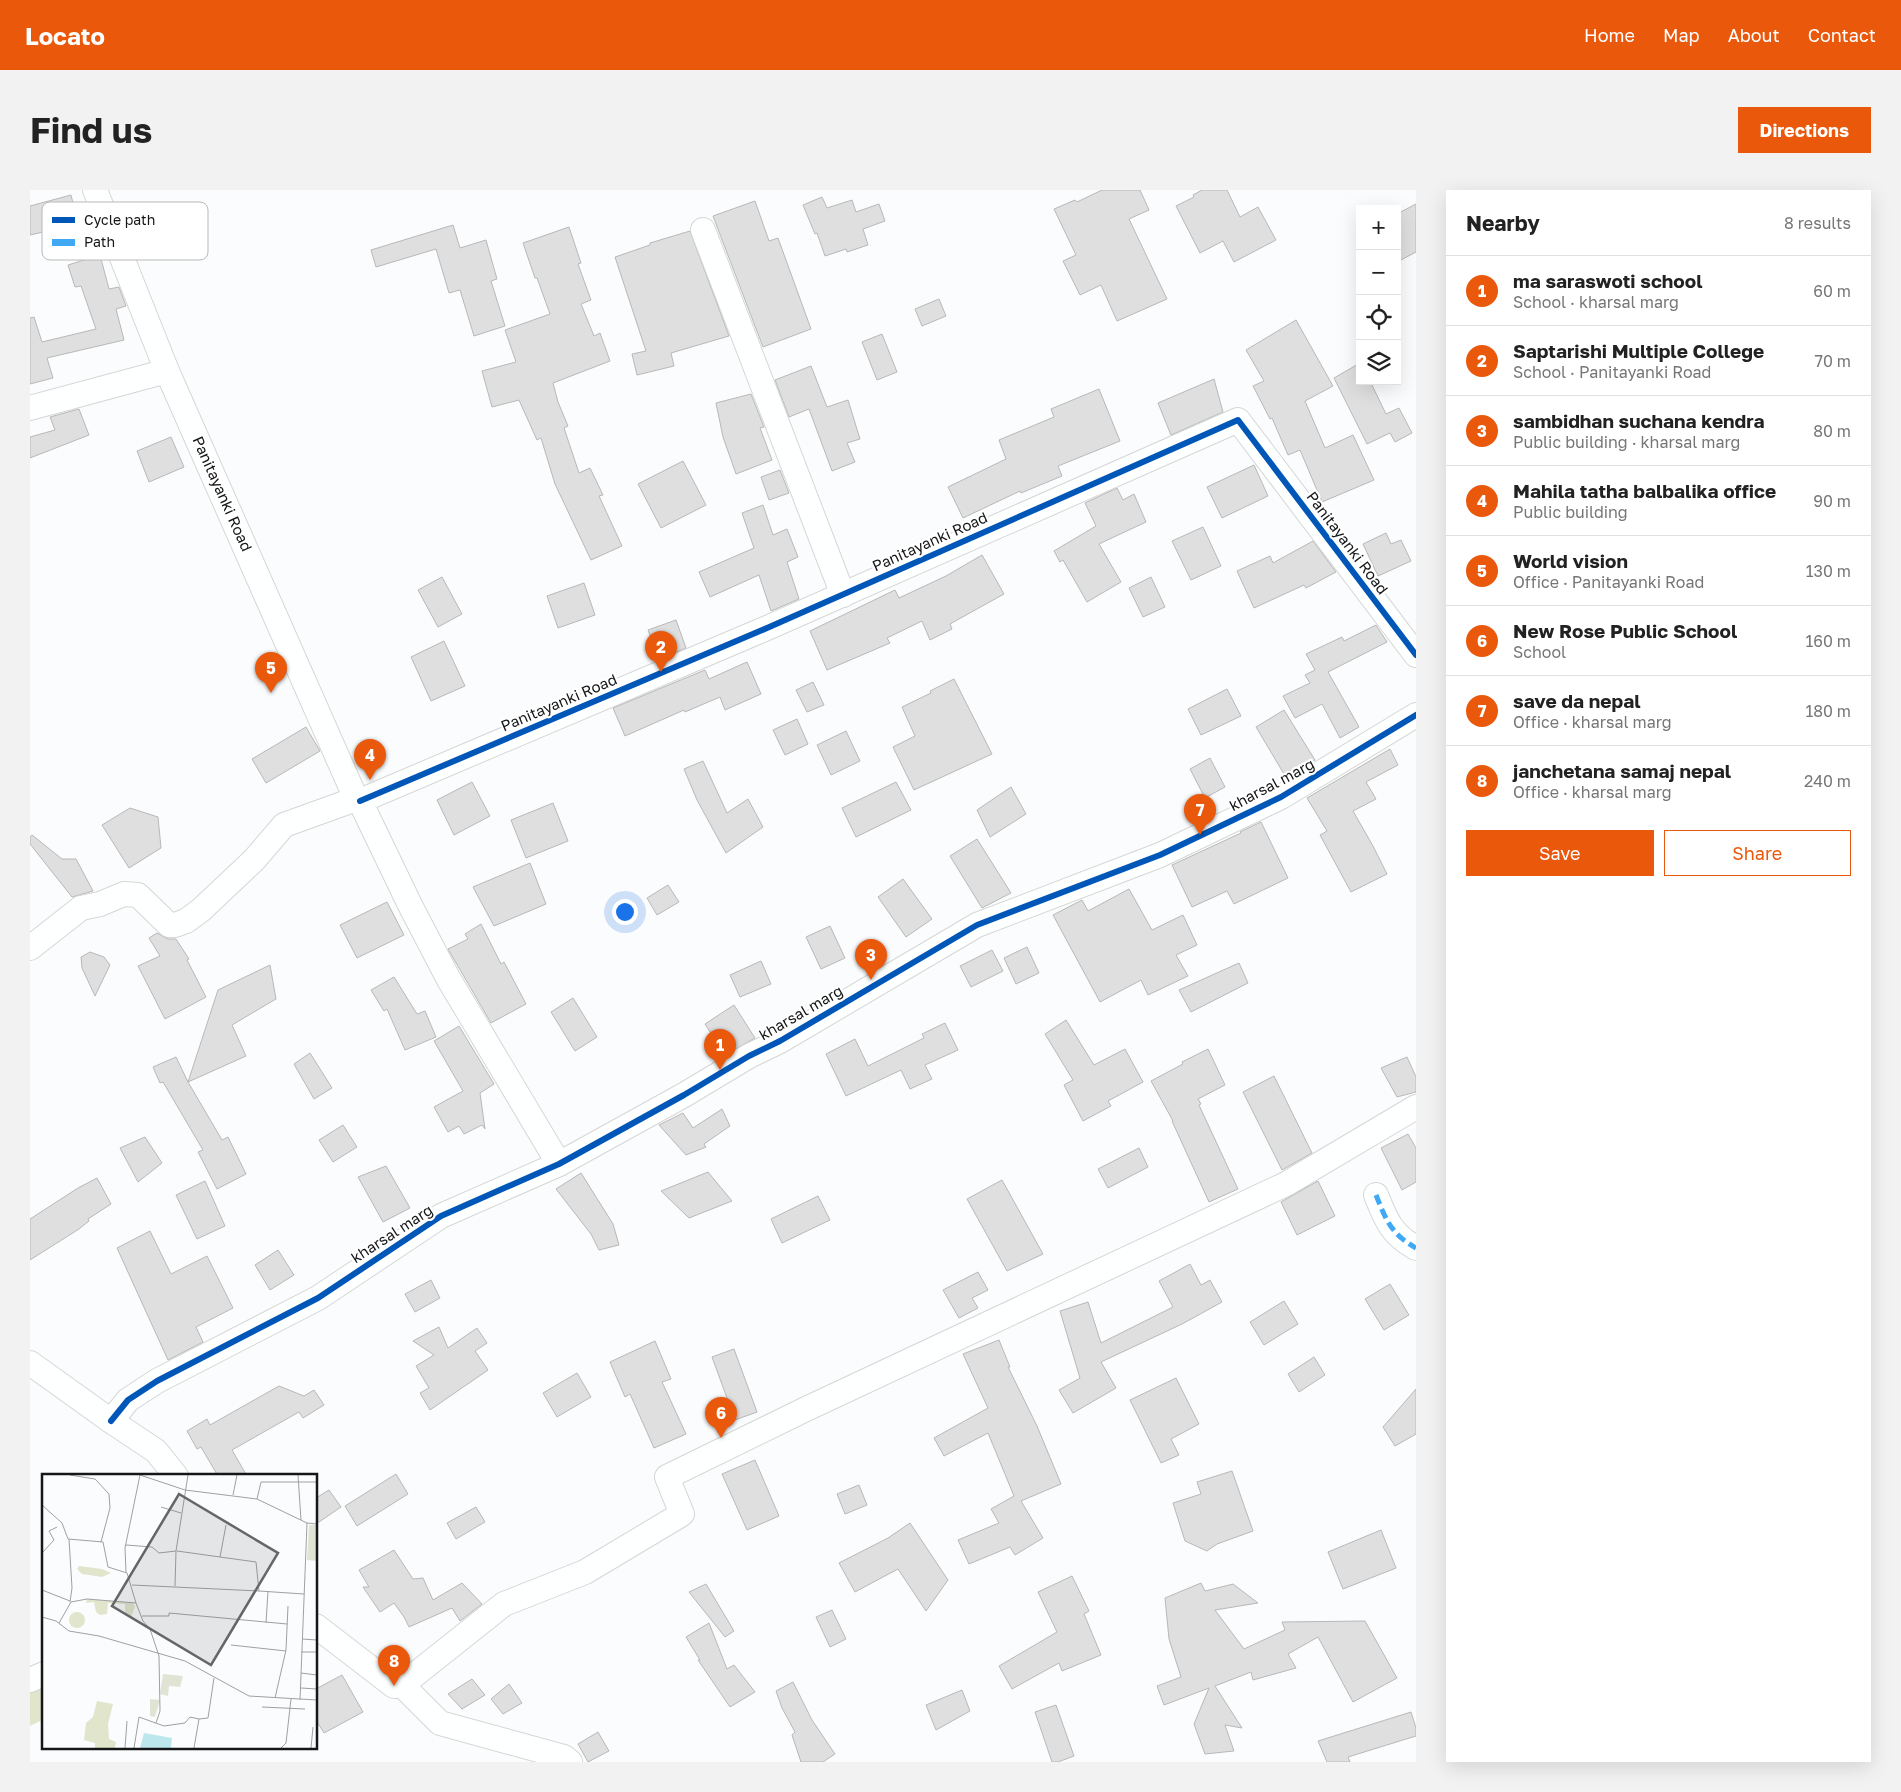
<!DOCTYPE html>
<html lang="en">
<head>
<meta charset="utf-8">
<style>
  :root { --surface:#fff; --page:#f2f2f2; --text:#222; --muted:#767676; --line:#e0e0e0; --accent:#ea580c }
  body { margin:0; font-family:"Golos Text",sans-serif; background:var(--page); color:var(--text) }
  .controls { position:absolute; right:15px; top:15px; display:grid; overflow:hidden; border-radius:0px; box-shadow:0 5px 20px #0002 }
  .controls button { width:45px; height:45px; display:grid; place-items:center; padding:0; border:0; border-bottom:1px solid var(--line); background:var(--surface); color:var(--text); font:25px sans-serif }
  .you { position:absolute; left:594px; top:721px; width:18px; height:18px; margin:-12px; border:4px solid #fff; border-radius:50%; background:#1a73e8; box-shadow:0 0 0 8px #1a73e833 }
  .badge { display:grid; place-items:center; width:32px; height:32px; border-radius:50%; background:var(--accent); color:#fff; font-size:16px; font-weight:700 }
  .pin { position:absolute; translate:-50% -41px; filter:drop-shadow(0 1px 2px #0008) }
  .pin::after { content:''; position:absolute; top:26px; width:18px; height:15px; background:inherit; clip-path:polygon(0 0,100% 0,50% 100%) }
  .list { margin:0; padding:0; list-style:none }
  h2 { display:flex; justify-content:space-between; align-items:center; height:65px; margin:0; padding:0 20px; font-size:21px }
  h2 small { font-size:16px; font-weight:400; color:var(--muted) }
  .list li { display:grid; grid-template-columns:32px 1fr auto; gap:15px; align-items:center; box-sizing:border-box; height:70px; padding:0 20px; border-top:1px solid var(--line) }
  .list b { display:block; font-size:19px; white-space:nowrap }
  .list p { margin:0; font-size:16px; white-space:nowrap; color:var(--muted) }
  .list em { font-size:16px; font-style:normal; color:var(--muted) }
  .actions { display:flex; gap:10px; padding:15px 20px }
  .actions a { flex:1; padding:11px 0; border:1px solid var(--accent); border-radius:0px; text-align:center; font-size:18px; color:var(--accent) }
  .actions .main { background:var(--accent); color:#fff }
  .icon { flex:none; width:28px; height:28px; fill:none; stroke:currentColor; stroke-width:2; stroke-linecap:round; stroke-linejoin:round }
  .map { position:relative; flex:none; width:1386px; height:1572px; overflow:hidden; border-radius:0px }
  header { display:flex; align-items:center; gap:30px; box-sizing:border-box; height:70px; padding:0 25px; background:var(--accent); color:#fff }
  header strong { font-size:24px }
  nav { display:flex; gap:28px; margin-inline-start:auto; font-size:18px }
  .intro { display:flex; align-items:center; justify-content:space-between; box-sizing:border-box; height:120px; padding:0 30px }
  h1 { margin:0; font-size:35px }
  .button { padding:12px 22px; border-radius:0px; background:var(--accent); color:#fff; font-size:18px; font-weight:700 }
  main { display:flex; gap:30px; padding:0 30px }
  aside { flex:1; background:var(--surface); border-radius:0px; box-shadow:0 5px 20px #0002 }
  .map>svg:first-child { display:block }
</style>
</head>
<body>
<header>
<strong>Locato</strong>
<nav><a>Home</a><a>Map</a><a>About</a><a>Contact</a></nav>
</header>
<div class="intro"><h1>Find us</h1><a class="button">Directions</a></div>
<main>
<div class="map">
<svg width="1386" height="1572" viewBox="0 0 1386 1572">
  <rect width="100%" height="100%" fill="#fbfcfd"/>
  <path fill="#e1e5cc" d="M14,1491V1529L0,1536V1498Z"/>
  <g fill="#dfdfdf" stroke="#b8b8b8">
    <path d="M1072,0H1110L1119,20L1099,29L1137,109L1087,131L1071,95L1050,105L1033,71L1046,65L1024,19L1045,10L1047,12Z"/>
    <path d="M1172,0H1197L1210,27L1228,17L1246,50L1204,72L1193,51L1170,63L1146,16L1164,7L1163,5Z"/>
    <path d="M41,5L48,34L0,45V16Z"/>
    <path d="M792,7L797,18L822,10L826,22L849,14L855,31L833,39L838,55L817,62L816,59L795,66L787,43L785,44L773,15Z"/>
    <path d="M725,11L739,51L748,48L781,139L733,157L683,26Z"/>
    <path d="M1386,14V62L1367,72V24Z"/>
    <path d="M423,35L430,58L456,50L467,89L461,91L475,136L444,146L430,100L419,103L406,59L346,77L341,60Z"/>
    <path d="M539,37L551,73L548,74L561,110L551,114L564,146L570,143L580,171L523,193L528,212L538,236L534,238L549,283L560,278L573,305L569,306L592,356L561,370L525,294L511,248L507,250L489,210L462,217L452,181L486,172L475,140L520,124L507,88H505L493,53Z"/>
    <path d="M660,41L699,146L641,163L644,176L607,185L602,164L616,161L585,67L620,55V53Z"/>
    <path d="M70,65L79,99L89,97L96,116L86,119L94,150L17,168L23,188L0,194V128L4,127L12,152L66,139L51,96L45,97L38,75Z"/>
    <path d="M909,109L916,126L892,136L885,119Z"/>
    <path d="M1266,130L1303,196L1275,211L1295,258L1323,245L1344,290L1292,312L1270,260L1258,265L1242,228L1240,229L1223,196L1234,191L1216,160Z"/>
    <path d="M852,144L867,182L847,190L832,152Z"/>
    <path d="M1330,173V191H1340L1356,224L1369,218L1382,243L1365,252L1360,243L1337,254L1304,188Z"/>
    <path d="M781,176L797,217L818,210L830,249L817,253L825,272L802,281L779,219L759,227L745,190Z"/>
    <path d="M1184,189L1193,222L1141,245L1128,213Z"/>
    <path d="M1069,199L1090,251L1028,276L1032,286L991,303L990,301L933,328L918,297L976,269L969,250L1024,227L1021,219Z"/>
    <path d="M721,204L734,237L730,238L742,270L706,284L693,247L686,213Z"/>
    <path d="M49,219L59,245L0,268V247L25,240L20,227Z"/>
    <path d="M141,247L154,277L119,292L107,261Z"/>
    <path d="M653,271L676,315L631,338L608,294Z"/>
    <path d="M1224,275L1238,306L1192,328L1177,297Z"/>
    <path d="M750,280L759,303L739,310L731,287Z"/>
    <path d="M1087,298L1093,310L1104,304L1116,332L1069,354L1091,392L1057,412L1033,370L1030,372L1024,361L1066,336L1055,313Z"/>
    <path d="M733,315L743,345L757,339L768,367L757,372L769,409L741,421L729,385L680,407L669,382L724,358L712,323Z"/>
    <path d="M1173,337L1191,376L1161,390L1142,351Z"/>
    <path d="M1356,343L1361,354L1371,350L1381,371L1348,386L1333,354Z"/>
    <path d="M1283,351L1306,382L1276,398L1274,395L1224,418L1207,381L1240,366L1243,373Z"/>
    <path d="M952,365L974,404L920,434L922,439L900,450L892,431L857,448L860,453L797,480L780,441L865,400L869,408L916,386Z"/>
    <path d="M412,387L432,424L408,437L388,400Z"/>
    <path d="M1121,387L1135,417L1113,427L1099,398Z"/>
    <path d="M554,393L565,425L528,438L517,406Z"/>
    <path d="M646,430L656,458L629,469L618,440Z"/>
    <path d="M1346,435L1357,452L1298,482L1329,537L1310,548L1292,514L1265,528L1253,506L1280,493L1275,485L1285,480L1276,464L1312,447L1314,451Z"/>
    <path d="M414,451L435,496L401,511L381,467Z"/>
    <path d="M717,472L731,504L695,520L690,507L655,522L654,520L595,546L583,518L675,480L679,489Z"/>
    <path d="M924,489L962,564L884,600L863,557L885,546L872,517L901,503L900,501Z"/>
    <path d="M783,492L794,515L777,522L766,500Z"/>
    <path d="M1197,499L1211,526L1171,545L1158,519Z"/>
    <path d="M1254,520L1285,570L1262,584L1260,580L1254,584L1226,537Z"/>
    <path d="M767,529L778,554L755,565L743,540Z"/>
    <path d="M276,537L290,561L236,593L222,569Z"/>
    <path d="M816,541L830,571L801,585L787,555Z"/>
    <path d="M1360,559L1368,575L1336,592L1346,609L1323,621L1343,656L1357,684L1321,702L1290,645L1297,641L1277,608Z"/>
    <path d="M1180,568L1195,597L1175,608L1160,579Z"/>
    <path d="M673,571L697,623L718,609L733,637L696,663L667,610L654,579Z"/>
    <path d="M442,592L460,626L424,645L407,610Z"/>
    <path d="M866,592L881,620L826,647L812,618Z"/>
    <path d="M981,597L996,624L960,647L947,620Z"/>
    <path d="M523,613L538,651L496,668L481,630Z"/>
    <path d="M100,618L128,627L131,658L99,678L72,635Z"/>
    <path d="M1231,632L1258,688L1204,714L1197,701L1162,717L1142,675L1211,643L1210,642Z"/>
    <path d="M2,645L32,669H46L63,701L42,707L0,654V647Z"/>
    <path d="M947,649L981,703L952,718L920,666Z"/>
    <path d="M500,673L516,714L464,736L443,697Z"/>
    <path d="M873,689L902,729L876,747L848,707Z"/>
    <path d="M638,695L649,712L627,725L617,708Z"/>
    <path d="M1099,699L1122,740L1153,725L1167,755L1146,765L1158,786L1118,805L1111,790L1070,812L1023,725L1052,710L1058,721Z"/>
    <path d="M357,712L374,745L327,768L310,735Z"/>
    <path d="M451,734L471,774L474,772L496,814L461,833L418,759L438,749L435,744Z"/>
    <path d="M800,736L815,768L791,779L776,747Z"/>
    <path d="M127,743L138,749H146L159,769L157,770L176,807L135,829L108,776L130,766L119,748Z"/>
    <path d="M997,757L1009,783L986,794L974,768Z"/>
    <path d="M962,760L973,781L941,797L930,776Z"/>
    <path d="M60,762L74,767L80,775L65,806L52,778L51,767Z"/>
    <path d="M731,771L741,794L710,807L700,785Z"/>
    <path d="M1209,773L1218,793L1161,822L1149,800Z"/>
    <path d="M240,775L246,809L202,835L216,866L158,892L192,950L198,947L216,984L187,999L168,962L173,960L133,892L130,893L123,877L146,867L158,892L188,800Z"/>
    <path d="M364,787L387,824L395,821L406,847L375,860L357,819L354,821L341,800Z"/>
    <path d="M543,808L567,847L545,861L521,822Z"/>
    <path d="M704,815L725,848L695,865L675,834Z"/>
    <path d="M1036,830L1064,875L1095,859L1113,892L1078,911L1081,916L1053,931L1034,895L1043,890L1015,844Z"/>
    <path d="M915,833L928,860L895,875L902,889L880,899L871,880L816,906L796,864L825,849L838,876L894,848L892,844Z"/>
    <path d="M429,836L464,894L450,903L455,939L452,935L434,944L429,936L418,942L404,917L433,901L404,851Z"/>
    <path d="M1178,859L1195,895L1168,909L1171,914L1169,915L1208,999L1179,1012L1142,931H1143L1121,891L1153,874L1152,872Z"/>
    <path d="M280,863L302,898L284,909L264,874Z"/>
    <path d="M1377,867L1386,887V902L1367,907L1351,878Z"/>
    <path d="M1244,886L1282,963L1252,980L1213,902Z"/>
    <path d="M692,919L700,936L674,954L676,957L656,965L629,935L653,923L663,938Z"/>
    <path d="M313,935L327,957L303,972L289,950Z"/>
    <path d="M1378,944L1386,958V992L1372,1000L1351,958Z"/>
    <path d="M115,947L132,973L108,992L90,958Z"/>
    <path d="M1109,958L1118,977L1078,998L1068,979Z"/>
    <path d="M356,976L380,1018L353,1032L328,987Z"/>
    <path d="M678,982L702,1011L659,1028L631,1001Z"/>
    <path d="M551,983L583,1034L589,1055L569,1060L561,1044L526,999Z"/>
    <path d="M67,988L81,1014L58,1029L59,1031L49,1039L0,1070V1029L48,998Z"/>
    <path d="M972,990L1013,1064L977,1081L937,1009Z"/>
    <path d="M175,991L195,1036L167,1049L146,1005Z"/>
    <path d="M1288,991L1305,1026L1267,1045L1251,1012Z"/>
    <path d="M788,1006L800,1030L752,1053L741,1029Z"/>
    <path d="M120,1041L141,1084L177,1066L203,1118L166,1137L173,1152L138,1170L87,1058Z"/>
    <path d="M248,1060L264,1085L240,1100L225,1075Z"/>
    <path d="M1160,1074L1171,1095L1180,1090L1192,1112L1152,1134L1071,1172L1086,1198L1043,1223L1029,1200L1050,1188L1030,1121L1058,1112L1071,1153L1143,1117L1129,1091Z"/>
    <path d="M948,1082L958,1100L942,1108L948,1118L929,1128L913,1100Z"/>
    <path d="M401,1090L410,1108L385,1122L375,1104Z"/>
    <path d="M1360,1094L1379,1125L1354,1140L1335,1109Z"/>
    <path d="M1254,1111L1268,1134L1234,1155L1220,1132Z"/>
    <path d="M409,1137L418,1158L447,1138L457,1153L445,1161L458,1180L400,1220L390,1203L399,1198L386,1176L404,1165L383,1151Z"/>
    <path d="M969,1150L980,1177H978L1007,1236L1031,1294L991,1311L1013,1348L985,1365L980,1357L939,1374L928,1350L969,1333L961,1319L984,1306L958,1243L914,1266L904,1248L958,1218L933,1164Z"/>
    <path d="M625,1151L641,1189L632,1192L656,1244L624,1258L600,1204L595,1207L580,1172Z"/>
    <path d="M704,1159L727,1222L705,1230L682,1167Z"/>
    <path d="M1284,1167L1295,1185L1269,1202L1258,1184Z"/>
    <path d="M547,1183L561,1207L527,1227L513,1203Z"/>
    <path d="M1146,1188L1169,1234L1141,1249L1149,1265L1131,1273L1100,1210Z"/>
    <path d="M249,1196L274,1206L284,1200L294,1215L273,1228L269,1222L202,1260L217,1286H188L171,1257L167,1259L157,1241L177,1229L180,1235Z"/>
    <path d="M1386,1199V1244L1365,1256L1353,1237Z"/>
    <path d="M725,1270L749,1326L717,1340L692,1284Z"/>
    <path d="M1202,1281L1223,1341L1187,1354L1177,1361L1155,1351L1143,1313L1171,1304L1167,1292Z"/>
    <path d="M366,1284L378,1304L327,1336L315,1316Z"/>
    <path d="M829,1295L837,1315L815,1324L807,1304Z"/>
    <path d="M299,1300L311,1317L286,1334V1308Z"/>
    <path d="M446,1317L455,1332L426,1349L417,1333Z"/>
    <path d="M880,1333L918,1390L896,1421L868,1379L825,1402L809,1373L858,1348Z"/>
    <path d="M1351,1340L1366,1378L1313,1399L1298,1362Z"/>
    <path d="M364,1360L383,1389L393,1388L403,1410L432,1393L452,1414L430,1431L422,1418L379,1437L374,1427L364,1413L350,1422L333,1397H339L329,1380Z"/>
    <path d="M1042,1386L1059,1421L1054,1424L1071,1465L1032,1481L1029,1473L982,1499L969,1476L1027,1442L1008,1402Z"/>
    <path d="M1171,1393L1175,1401L1203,1394L1228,1413L1185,1420L1214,1459L1255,1440L1252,1432L1335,1431L1367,1488L1323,1512L1288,1447L1258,1464L1266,1478L1223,1490L1221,1482L1185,1496L1212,1538L1195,1535L1204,1561L1175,1564L1164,1534L1179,1498L1134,1515L1127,1496L1151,1487L1139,1449L1135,1408Z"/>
    <path d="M676,1394L704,1441L695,1447L659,1402Z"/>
    <path d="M802,1420L816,1449L800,1457L786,1427Z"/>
    <path d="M679,1433L697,1479L704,1475L725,1502L700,1517L668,1470H670L656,1447Z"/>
    <path d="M312,1485L333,1522L294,1543L286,1530V1499Z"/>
    <path d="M442,1489L455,1505L432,1519L418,1504Z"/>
    <path d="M763,1492L782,1530L805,1564L793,1572H771L762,1545L765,1542L752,1518L746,1501Z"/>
    <path d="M479,1494L492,1513L473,1524L461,1509Z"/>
    <path d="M932,1500L940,1521L906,1540L896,1515Z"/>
    <path d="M1026,1515L1044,1566L1028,1572H1022L1005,1522Z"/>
    <path d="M1381,1522L1386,1538V1546L1318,1567L1320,1572H1297L1288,1551Z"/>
    <path d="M568,1542L579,1561L558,1572L548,1554Z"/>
  </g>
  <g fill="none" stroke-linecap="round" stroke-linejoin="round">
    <g stroke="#d6d6d7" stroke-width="26">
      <g id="street">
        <path d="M65,0L137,181L326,609L330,611L380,715L418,788L529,974"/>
        <path d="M673,40L813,405"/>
        <path d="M0,218L137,181"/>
        <path d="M330,611L737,438L1208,230L1386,465"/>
        <path d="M0,758L51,718L70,714L94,704L108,705L139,735H145L156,731L171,720L224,670L254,635L326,609"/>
        <path d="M1346,1005C1356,1030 1361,1044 1386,1058"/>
        <path d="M0,1173L81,1231L126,1261L146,1286"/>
        <path d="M81,1231L98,1210L127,1191L288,1108L411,1026L529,974L654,905L719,866L750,851L947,735L1130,665L1251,607L1386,525"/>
        <path d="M286,1436L364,1496L372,1495L410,1533L534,1567L540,1572"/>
        <path d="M0,1490L14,1484"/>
        <path d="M372,1495L474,1414L555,1382L652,1324L637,1287L774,1220L1256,994L1386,917"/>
      </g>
    </g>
    <use href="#street" stroke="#feffff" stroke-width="24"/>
    <path stroke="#3fa9f5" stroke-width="5" stroke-dasharray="10 5" stroke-linecap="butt" d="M1346,1005C1356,1030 1361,1044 1386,1058"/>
    <g stroke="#fff" stroke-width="9">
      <g id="cycleway">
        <path d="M330,611L737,438L1208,230L1386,465"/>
        <path d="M81,1231L98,1210L127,1191L288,1108L411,1026L529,974L654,905L719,866L750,851L947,735L1130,665L1251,607L1386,525"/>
      </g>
    </g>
    <use href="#cycleway" stroke="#0057b8" stroke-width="6"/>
  </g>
  <g text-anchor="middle" stroke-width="4.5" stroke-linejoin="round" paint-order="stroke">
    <g font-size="15" fill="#151617" stroke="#fff">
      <text transform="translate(192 304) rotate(66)" y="5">Panitayanki Road</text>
      <text transform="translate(900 352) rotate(-24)" y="5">Panitayanki Road</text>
      <text transform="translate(1317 353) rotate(53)" y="5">Panitayanki Road</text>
      <text transform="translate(529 513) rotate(-23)" y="5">Panitayanki Road</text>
      <text transform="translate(1242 595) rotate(-28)" y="5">kharsal marg</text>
      <text transform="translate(771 823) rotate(-30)" y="5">kharsal marg</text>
      <text transform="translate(362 1044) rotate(-33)" y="5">kharsal marg</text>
    </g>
  </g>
  <g transform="translate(12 1284)">
    <rect width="275" height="275" fill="#fbfcfd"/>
    <path d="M267,51H275V87L265,86ZM121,200L141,202L138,213L127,212L126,222L118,220ZM108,225L118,226L113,243L108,242Z" fill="#e1e4d4"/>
    <path d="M37,92L60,95L69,99L60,103L40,100L35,95ZM45,125L91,129L93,133L89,143L83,139V130L66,129L65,140L58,141L54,138L52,128L44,129ZM27 146a8 8 0 1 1 16 0a8 8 0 1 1-16 0ZM55,227L71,230L66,250L67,265L74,268L73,274H53V269L42,266L44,249L51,243Z" fill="#e1e5cc"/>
    <path d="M102,259L130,264L129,274H98Z" fill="#bce8ed"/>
    <path fill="none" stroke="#9fa0a1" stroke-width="1" d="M28,1L53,5L67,20L68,34L59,68M98,1L143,16L215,25L265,49M256,1L259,46M191,21L195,1M215,25L219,8H275M0,31L20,49L26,65L61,68L66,93L85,99L94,129L101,147L108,155L117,182L118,237L114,249M119,33L139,39M27,65L30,114L28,128M84,71L110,73L117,79L134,77M135,77L214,88L217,117L262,120M0,79L12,66L7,57L15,53M178,83L184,51M84,98L83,74L98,1M90,111L217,117M133,112L134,77L146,1M0,116L28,127M100,142H127V139L245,150M0,143L14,147L27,157L57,162L143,187L207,222L275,226M17,149L29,128L45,125L94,129M224,149L226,117M260,165L275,166M189,171L244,177M259,178H275M259,199L275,201M259,214L275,215M233,224L244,176L246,132M258,226L265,49L275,50M220,233L263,235M83,274L85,247M92,274L97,243L122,252L143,249L148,243L157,245M152,274L157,245L166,244L172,204M239,274L244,269L249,225M269,274L271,253"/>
    <path fill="#666668" fill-opacity="0.15" stroke="#666668" stroke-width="2.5" d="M137,20L236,79L169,191L70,132Z"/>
    <rect width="275" height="275" fill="none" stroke="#151617" stroke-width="2.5"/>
  </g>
  <rect x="12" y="12" width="166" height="58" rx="8" fill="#fff" stroke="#b9b9b9" stroke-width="1"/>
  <rect x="22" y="27" width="23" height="6" fill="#0057b8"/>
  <rect x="22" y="49" width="23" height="7" fill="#3fa9f5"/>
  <g font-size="14" fill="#151617">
    <text x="54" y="35">Cycle path</text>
    <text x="54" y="57">Path</text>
  </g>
</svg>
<div class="controls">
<button>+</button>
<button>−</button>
<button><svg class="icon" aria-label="locate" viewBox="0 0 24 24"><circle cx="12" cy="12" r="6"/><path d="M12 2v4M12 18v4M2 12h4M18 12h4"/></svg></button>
<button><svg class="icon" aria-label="layers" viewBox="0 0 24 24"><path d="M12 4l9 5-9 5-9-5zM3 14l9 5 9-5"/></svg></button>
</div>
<div class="you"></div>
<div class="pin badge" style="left:690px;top:880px">1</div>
<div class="pin badge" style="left:631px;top:482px">2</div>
<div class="pin badge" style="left:841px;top:790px">3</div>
<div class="pin badge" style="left:340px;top:590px">4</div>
<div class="pin badge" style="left:241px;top:503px">5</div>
<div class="pin badge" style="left:691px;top:1248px">6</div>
<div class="pin badge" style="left:1170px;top:645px">7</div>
<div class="pin badge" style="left:364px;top:1496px">8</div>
</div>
<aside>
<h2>Nearby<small>8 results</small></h2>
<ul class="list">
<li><span class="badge">1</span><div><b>ma saraswoti school</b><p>School · kharsal marg</p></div><em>60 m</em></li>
<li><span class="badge">2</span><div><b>Saptarishi Multiple College</b><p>School · Panitayanki Road</p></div><em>70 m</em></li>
<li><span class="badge">3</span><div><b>sambidhan suchana kendra</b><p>Public building · kharsal marg</p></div><em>80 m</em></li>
<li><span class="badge">4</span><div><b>Mahila tatha balbalika office</b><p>Public building</p></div><em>90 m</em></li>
<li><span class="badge">5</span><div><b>World vision</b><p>Office · Panitayanki Road</p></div><em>130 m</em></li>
<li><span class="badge">6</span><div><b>New Rose Public School</b><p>School</p></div><em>160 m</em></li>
<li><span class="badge">7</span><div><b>save da nepal</b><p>Office · kharsal marg</p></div><em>180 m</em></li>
<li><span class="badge">8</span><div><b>janchetana samaj nepal</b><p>Office · kharsal marg</p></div><em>240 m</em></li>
</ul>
<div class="actions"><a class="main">Save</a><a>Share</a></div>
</aside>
</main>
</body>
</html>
